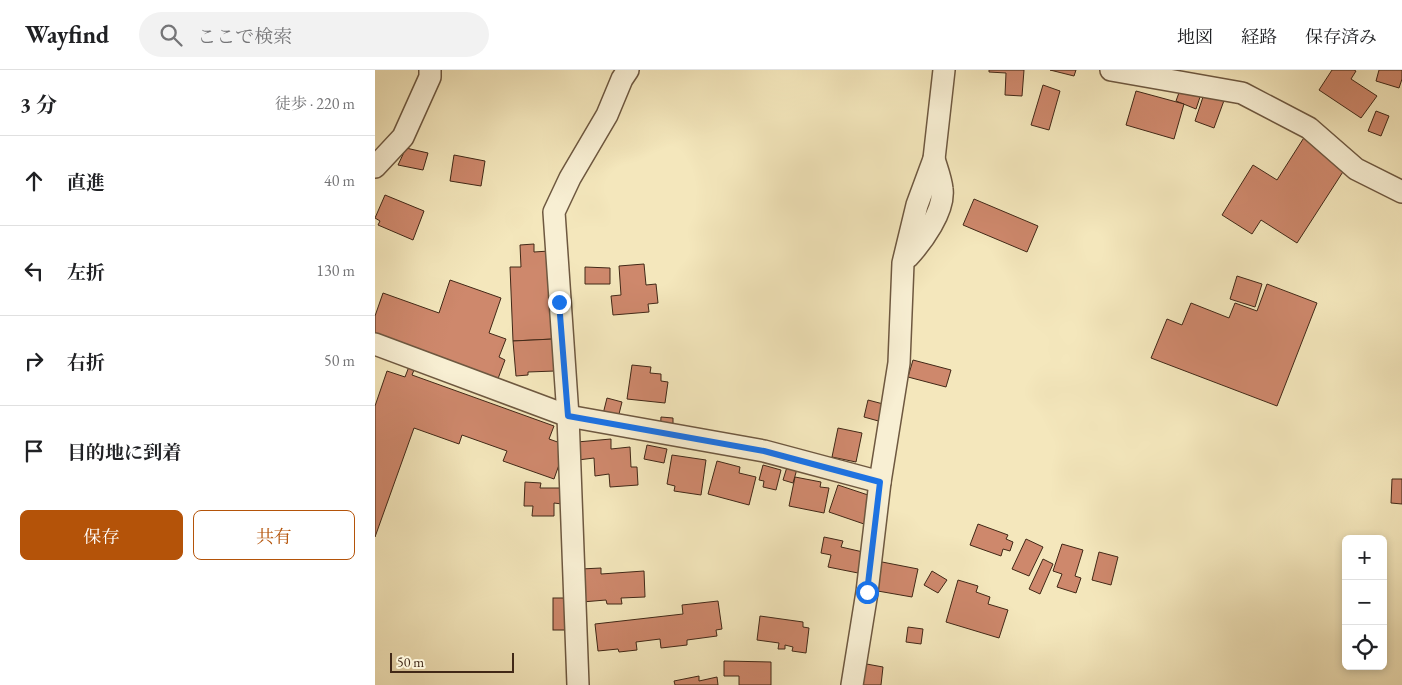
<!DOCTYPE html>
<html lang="ja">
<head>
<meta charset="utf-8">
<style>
  :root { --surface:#fff; --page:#f2f2f2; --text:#202124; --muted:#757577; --line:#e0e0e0; --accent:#b45309 }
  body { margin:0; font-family:"EB Garamond","Noto Serif JP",serif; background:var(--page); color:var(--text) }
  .controls { position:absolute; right:15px; bottom:15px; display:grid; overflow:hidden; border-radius:8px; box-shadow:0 2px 8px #0003 }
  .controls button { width:45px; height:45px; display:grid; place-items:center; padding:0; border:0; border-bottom:1px solid var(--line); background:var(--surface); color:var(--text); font:25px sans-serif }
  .scale { position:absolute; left:15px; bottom:12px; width:124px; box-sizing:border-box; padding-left:5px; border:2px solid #412817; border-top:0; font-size:14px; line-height:18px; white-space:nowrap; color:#412817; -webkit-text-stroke:4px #f8efd3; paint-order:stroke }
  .stop { position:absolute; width:15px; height:15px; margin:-11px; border:4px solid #1a73e8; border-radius:50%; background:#fff }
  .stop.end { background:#1a73e8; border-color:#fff; box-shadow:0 1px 5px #0008 }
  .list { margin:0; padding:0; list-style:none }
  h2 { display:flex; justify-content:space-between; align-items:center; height:65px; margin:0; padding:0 20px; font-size:21px }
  h2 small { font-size:16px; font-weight:400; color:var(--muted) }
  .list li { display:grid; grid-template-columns:32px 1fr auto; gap:15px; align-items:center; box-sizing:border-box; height:90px; padding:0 20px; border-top:1px solid var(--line) }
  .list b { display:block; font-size:19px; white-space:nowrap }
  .list em { font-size:16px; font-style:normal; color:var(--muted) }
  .actions { display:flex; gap:10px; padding:15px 20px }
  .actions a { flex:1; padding:11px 0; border:1px solid var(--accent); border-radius:8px; text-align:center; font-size:18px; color:var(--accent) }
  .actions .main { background:var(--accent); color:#fff }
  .icon { flex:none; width:28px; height:28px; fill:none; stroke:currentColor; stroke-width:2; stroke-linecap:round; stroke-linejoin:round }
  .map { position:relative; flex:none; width:1027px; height:615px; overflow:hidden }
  header { display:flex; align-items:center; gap:30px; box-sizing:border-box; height:70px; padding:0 25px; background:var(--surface); border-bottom:1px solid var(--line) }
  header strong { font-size:24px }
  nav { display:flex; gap:28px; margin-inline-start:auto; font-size:18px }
  .search { width:350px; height:45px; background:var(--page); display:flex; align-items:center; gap:12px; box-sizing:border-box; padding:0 18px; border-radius:28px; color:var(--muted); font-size:19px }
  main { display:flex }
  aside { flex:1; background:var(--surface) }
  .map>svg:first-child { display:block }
</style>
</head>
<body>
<header>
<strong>Wayfind</strong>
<div class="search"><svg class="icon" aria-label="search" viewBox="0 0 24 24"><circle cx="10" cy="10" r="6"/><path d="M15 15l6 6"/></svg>ここで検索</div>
<nav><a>地図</a><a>経路</a><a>保存済み</a></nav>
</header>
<main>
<aside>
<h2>3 分<small>徒歩 · 220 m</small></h2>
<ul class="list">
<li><svg class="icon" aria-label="ahead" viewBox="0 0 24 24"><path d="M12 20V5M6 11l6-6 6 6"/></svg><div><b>直進</b></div><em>40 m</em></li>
<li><svg class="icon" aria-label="left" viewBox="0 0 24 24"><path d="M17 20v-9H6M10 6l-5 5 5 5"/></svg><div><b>左折</b></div><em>130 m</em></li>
<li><svg class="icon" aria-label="right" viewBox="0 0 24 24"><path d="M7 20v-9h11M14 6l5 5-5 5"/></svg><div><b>右折</b></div><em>50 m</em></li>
<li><svg class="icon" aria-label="arrive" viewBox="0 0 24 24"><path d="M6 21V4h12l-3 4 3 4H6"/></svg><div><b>目的地に到着</b></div></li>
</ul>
<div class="actions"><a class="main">保存</a><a>共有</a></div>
</aside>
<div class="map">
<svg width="1027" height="615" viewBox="0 0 1027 615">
  <rect width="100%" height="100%" fill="#f4e7bc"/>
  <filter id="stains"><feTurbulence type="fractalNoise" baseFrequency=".004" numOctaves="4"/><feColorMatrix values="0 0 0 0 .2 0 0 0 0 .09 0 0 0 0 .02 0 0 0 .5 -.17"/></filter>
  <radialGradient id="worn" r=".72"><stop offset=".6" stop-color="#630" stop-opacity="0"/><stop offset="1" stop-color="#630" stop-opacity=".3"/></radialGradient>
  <g fill="#ce886c" stroke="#412817">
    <path d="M614,0H649L647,26L630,25L631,3L614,2Z"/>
    <path d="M675,0H701L699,6Z"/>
    <path d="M957,0H979L981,1L976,9L1002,26L986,48L944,20Z"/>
    <path d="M1004,0H1027V9L1024,18L1001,11Z"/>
    <path d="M668,15L685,21L674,60L656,55Z"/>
    <path d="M806,17L826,24L821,39L801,31Z"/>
    <path d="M831,18L851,25L839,58L820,51Z"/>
    <path d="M761,21L809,34L799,69L751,55Z"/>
    <path d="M1001,41L1014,46L1006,66L993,61Z"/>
    <path d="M930,66L973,94L922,173L886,150L877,164L847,145L878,95L902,110Z"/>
    <path d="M31,78L53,83L48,100L23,95Z"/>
    <path d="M79,85L110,91L106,116L75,111Z"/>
    <path d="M10,125L49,141L38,170L3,155L5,151L0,148Z"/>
    <path d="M599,129L663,156L652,182L588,155Z"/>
    <path d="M159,174V182L174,181L178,269L138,271L135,197H146L145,175Z"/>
    <path d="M269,194L271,215L281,214L283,233L273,234L274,242L238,245L236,226L246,225L244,196Z"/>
    <path d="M210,197L235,198V214H210Z"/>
    <path d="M862,206L887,214L880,237L855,229Z"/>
    <path d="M75,210L126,228L114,263L131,269L124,287L130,290L118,322L41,295L37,305L179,356L174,369L191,375L179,409L128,391L132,381L87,365L84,374L39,358L0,467V336L12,301L30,307L38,286L0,273V246L8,223L64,243Z"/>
    <path d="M892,214L942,233L902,336L776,288L792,249L807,255L816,233L854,248L860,233L882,241Z"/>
    <path d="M178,269L180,301L153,302V305L141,306L138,271Z"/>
    <path d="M538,290L576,300L571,317L533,307Z"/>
    <path d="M257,295L276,297L275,303L286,304V311L293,312L290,333L252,329Z"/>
    <path d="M232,328L247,332L242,352L227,348Z"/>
    <path d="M493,330L512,335L507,352L489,347Z"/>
    <path d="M286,347L298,348V364H285Z"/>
    <path d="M463,358L487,363L481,392L457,387Z"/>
    <path d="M236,369V379L255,377L256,397H262L263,415L235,417L234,404L220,406L219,388L203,390L202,372Z"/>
    <path d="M272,375L292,379L289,393L269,389Z"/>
    <path d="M297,385L331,390L326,425L299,421L300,416L292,414Z"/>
    <path d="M342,391L365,397L364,403L381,407L374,435L333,424Z"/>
    <path d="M388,395L406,400L401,420L388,417L389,411L384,410Z"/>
    <path d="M412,397L422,399L418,413L408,410Z"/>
    <path d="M420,407L446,412L445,417L454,418L449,443L414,436Z"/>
    <path d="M1017,409H1027V434L1016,433Z"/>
    <path d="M150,412L166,413L165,418H188L187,434L179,433V446H157L158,436H149Z"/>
    <path d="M463,415L499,427L489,454L454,442Z"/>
    <path d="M603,454L633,465L631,469L638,472L635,481L628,479L626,486L595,475Z"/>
    <path d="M449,467L468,471L466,477L488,482L483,503L453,497L456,485L446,483Z"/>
    <path d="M651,469L668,477L654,506L637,499Z"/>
    <path d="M687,474L708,480L700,506L706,508L701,523L682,517L687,504L678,501Z"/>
    <path d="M724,482L743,487L736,515L717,510Z"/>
    <path d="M668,489L678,494L665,524L654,519Z"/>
    <path d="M502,491L543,499L537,527L497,520Z"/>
    <path d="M226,498V504L269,501L270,527L246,528L247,534H232L231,530L207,532L206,499Z"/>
    <path d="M557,501L572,510L563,523L549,515Z"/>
    <path d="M583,510L603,516L601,522L615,527L613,534L633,540L624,568L571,552Z"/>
    <rect x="178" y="528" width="21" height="32"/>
    <path d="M343,531L347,559L341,560L342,566L312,570V575L286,578L285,569L261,572L262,580L244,582L243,579L223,581L220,554L308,544L307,535Z"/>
    <path d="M385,546L428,552V557L434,558L431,583L417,581L418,577L410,575V579H403L404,573L382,570Z"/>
    <path d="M533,557L548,559L546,574L531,572Z"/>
    <path d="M349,591L396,592V615H364V606H349Z"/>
    <path d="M486,593L508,597L506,615H486Z"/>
    <path d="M324,606V611L342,607L343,615H300L299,611Z"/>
  </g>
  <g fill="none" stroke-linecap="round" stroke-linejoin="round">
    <g stroke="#6e5840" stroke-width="24">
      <g id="minor">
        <path d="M736,0L867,23L934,58L981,99L1027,122"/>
        <path d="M0,97L28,67L55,7V0"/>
        <path d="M533,187C547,172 570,141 567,119C566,109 562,99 559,89"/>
        <path d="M0,274L193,346L389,381L505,412"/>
        <path d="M203,615L193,346L179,142L195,108L232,45L247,9L253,0"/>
        <path d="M477,615L492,522L505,412L524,293L528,193L542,135L559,89L569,0"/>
      </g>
    </g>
    <use href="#minor" stroke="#f8efd3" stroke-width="21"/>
  </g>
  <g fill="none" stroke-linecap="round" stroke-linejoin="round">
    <path stroke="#1a73e8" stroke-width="6" d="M184,232L193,346L389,381L505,412L492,522"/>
  </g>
  <rect width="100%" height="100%" filter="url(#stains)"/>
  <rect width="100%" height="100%" fill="url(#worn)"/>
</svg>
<div class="controls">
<button>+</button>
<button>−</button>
<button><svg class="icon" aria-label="locate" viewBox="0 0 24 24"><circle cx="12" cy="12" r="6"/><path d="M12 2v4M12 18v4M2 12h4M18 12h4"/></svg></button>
</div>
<div class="scale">50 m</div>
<div class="stop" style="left:492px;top:522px"></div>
<div class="stop end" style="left:184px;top:232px"></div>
</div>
</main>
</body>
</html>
